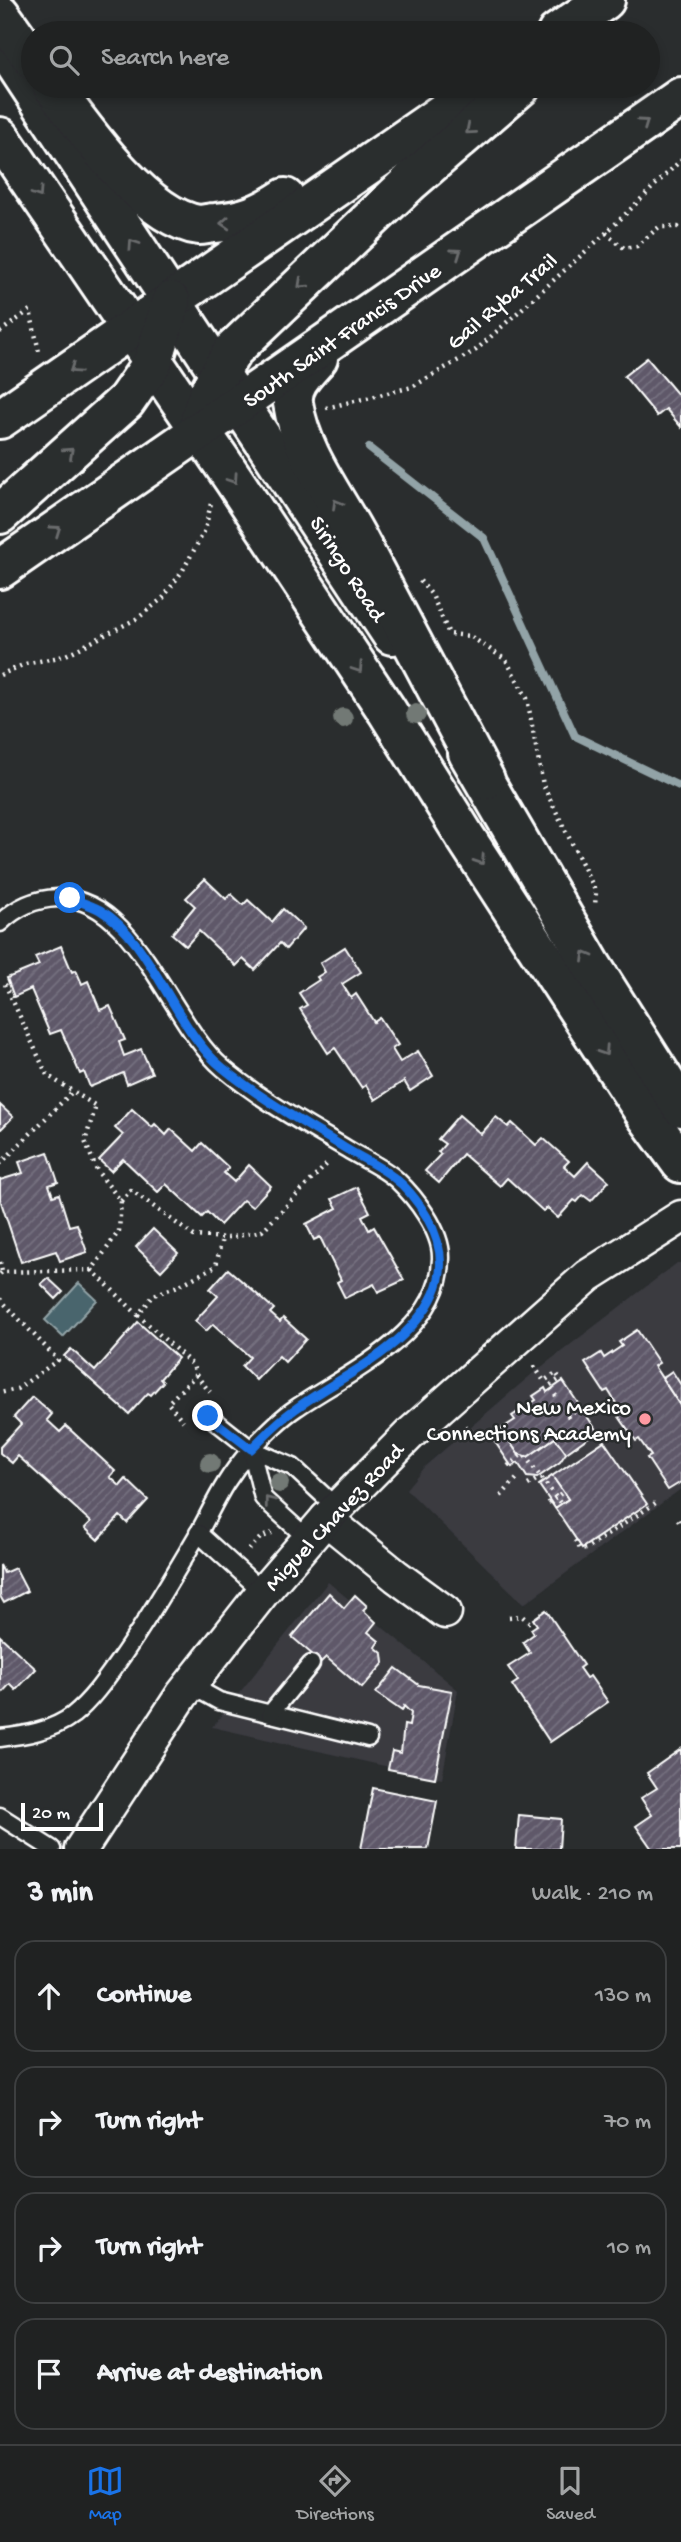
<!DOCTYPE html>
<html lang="en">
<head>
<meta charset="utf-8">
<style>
  :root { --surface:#202222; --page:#2d2f2f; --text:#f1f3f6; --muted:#a2a4a5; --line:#3d3f40; --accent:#1a73e8 }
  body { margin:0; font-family:"Gochi Hand",sans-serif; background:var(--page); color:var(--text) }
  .scale { position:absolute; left:21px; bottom:18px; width:82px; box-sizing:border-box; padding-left:7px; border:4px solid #fff; border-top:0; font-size:19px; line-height:24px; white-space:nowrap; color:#fff; -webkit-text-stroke:5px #2a2d2e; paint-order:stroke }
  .stop { position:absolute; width:21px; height:21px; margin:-16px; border:5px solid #1a73e8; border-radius:50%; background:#fff }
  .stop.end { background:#1a73e8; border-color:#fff; box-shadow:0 2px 7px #0008 }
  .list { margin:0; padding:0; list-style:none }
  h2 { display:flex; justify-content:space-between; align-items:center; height:91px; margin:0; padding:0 28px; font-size:30px }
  h2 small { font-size:23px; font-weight:400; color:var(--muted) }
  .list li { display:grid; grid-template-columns:46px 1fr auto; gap:21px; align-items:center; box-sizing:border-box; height:112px; margin:0 14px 14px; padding:0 14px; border:2px solid var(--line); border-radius:21px }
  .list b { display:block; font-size:26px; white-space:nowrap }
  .list em { font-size:23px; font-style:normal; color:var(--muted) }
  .icon { flex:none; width:38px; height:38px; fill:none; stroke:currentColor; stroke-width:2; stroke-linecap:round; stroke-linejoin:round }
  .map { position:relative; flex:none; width:681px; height:1849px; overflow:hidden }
  .search { position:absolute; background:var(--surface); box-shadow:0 4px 10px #0003; left:21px; right:21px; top:21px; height:77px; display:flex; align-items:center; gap:18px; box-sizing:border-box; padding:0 24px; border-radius:38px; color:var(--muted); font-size:26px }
  .sheet { height:595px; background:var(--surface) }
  nav { display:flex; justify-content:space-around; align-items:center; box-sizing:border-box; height:98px; border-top:2px solid var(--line); background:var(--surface); font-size:19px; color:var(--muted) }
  nav a { display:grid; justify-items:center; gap:4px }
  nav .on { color:var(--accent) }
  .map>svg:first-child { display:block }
</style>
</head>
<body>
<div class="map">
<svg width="681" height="1849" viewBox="0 0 681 1849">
  <defs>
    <pattern id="building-hatch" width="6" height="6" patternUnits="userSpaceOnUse" patternTransform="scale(1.75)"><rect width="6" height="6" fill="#5e5869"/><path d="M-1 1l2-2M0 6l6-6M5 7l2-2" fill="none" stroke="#767180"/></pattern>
  </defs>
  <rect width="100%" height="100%" fill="#2a2d2e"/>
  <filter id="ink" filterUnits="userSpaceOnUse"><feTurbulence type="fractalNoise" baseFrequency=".0143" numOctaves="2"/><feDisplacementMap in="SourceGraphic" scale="14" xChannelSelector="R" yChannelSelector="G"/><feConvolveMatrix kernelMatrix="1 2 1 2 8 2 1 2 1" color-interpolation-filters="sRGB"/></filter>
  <g filter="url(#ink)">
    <g fill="#3a3a40">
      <path d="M677,1263H681V1489L524,1604L406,1489L424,1467L532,1374Z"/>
      <path d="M328,1582L458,1690L442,1779L212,1727Z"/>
    </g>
    <path fill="#49656d" stroke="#92a3a7" stroke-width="2" d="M79,1283L97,1300L63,1337L45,1320Z"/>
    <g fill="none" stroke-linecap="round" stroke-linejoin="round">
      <path stroke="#92a3a7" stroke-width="8" d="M369,448L484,538L575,736L681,787"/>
    </g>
    <g fill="url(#building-hatch)" stroke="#fff" stroke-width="2">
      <path d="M647,358L679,396L681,394V427L666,409L657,416L624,376Z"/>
      <path d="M205,879L226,899L231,894L243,905L248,900L272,922L283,909L304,928L286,949L280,943L255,970L243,959L236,966L199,931L186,946L172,934L195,906L186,898Z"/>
      <path d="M61,946L72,972L76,970L82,984L88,981L100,1010L110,1006L125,1040L119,1042L124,1056L141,1049L152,1073L127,1084L123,1073L90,1087L84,1072L80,1074L61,1030L50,1034L31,989L14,997L7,978L39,965L35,957Z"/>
      <path d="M345,947L361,972L342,984L351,998L356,994L374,1022L380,1018L398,1045L392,1049L400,1062L418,1051L433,1076L410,1091L404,1081L375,1100L366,1085L362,1088L335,1048L328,1053L300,1009L307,1005L299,993L319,980L317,977L325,972L320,963Z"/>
      <path d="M0,1105L13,1117L0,1130Z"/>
      <path d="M132,1109L152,1127L155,1124L166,1135L171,1129L195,1151L202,1143L229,1168L224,1173L234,1182L249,1165L271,1186L252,1207L243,1200L220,1225L207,1212L202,1217L166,1184L158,1192L123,1159L111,1171L99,1160L123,1135L115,1128Z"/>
      <path d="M459,1115L481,1134L496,1117L508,1127L512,1123L536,1145L543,1138L569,1161L564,1166L575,1176L588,1162L609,1181L591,1201L583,1195L577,1202L574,1200L558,1218L547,1208L543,1211L507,1178L500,1186L463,1154L439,1183L425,1171L441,1154L438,1152L445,1144L438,1139Z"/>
      <path d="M48,1152L58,1182L49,1185L53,1196L59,1194L69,1226L77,1224L87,1252L60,1261L56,1251L21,1262L0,1199V1180L23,1173L19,1162Z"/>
      <path d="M357,1187L370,1212L362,1216L369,1230L374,1227L404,1280L378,1292L374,1284L345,1298L337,1282L341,1280L320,1237L314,1240L306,1224L337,1208L332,1199Z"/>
      <path d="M153,1229L178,1253L161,1271L136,1247Z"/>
      <path d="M228,1269L274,1309L270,1313L280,1322L283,1318L306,1339L285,1362L279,1356L256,1380L242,1366L250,1357L213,1324L206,1331L195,1321L218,1296L210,1289Z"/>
      <path d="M48,1278L63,1292L56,1299L41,1284Z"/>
      <path d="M138,1322L178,1358L160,1379L163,1382L151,1395L148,1393L129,1414L64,1356L71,1349L95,1371Z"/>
      <path d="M637,1330L659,1363L654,1366L681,1407V1482L668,1490L647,1458L651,1456L639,1439L636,1441L615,1411L619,1408L608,1390L604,1392L585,1363L601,1353L604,1358L622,1346L619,1342Z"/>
      <path d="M672,1371L681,1385V1407L662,1378Z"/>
      <path d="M563,1381L597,1431L566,1453L555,1438L528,1457L518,1454L501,1429L515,1420L512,1416L536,1400L533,1396L545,1388L547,1392Z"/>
      <path d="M32,1397L52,1414L47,1420L60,1432L66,1426L115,1471L110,1477L120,1486L126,1479L148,1500L127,1523L120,1516L98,1540L85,1528L91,1522L18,1456L12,1463L0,1453V1447L21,1424L14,1417Z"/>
      <path d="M501,1429L518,1454L528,1457L555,1438L566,1453L560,1462L537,1478L527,1477L518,1463L512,1467L491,1436Z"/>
      <path d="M604,1441L647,1504L582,1548L555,1508L568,1499L552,1476Z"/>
      <path d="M552,1476L568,1499L555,1508L539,1485Z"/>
      <path d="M0,1565L4,1573L15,1568L27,1591L4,1603L0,1596Z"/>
      <path d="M329,1593L344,1608L355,1595L367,1606L363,1610L376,1622L368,1632L379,1641L375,1647L383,1654L384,1663L362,1688L326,1657L321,1662L292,1637Z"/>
      <path d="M546,1610L583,1665L579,1668L586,1678L590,1676L608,1702L550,1742L512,1685L518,1681L508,1667L530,1653L523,1642L534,1634L531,1629L537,1625L533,1619Z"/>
      <path d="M0,1636L36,1669L16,1690L10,1684L0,1695Z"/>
      <path d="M396,1668L419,1685L452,1691L435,1778L388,1769L392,1751L401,1753L404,1725L409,1726L411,1713L404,1706L402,1711L376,1693Z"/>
      <path d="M681,1749V1849H652L636,1826L652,1815L641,1798L657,1788L647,1773Z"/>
      <path d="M373,1788L437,1801L428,1849H361Z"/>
      <path d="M519,1815L561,1819L559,1849H516Z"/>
    </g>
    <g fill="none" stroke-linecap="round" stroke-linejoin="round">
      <g stroke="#fff" stroke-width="21">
        <g id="lane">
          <path d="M0,923C17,907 34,899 58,898C135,895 171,1025 223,1068C261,1100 305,1124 347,1149C363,1159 383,1167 397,1180C415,1197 441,1230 441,1257C442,1332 349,1372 296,1408C278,1420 263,1436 249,1452C224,1480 215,1503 198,1534C174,1575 150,1616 123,1655C108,1676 93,1699 73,1715C52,1731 25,1735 0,1738"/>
          <path d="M209,1416L251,1449L293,1467L337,1508"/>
          <path d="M251,1449L263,1498L308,1539"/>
          <path d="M198,1533L263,1592"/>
          <path d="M190,1685L219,1701L368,1738"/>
          <path d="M270,1714L311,1664"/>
          <path d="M0,1816L52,1849"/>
        </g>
      </g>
      <g stroke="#fff" stroke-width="37">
        <g id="street">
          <path d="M326,1519L396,1576L445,1612"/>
          <path d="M81,1849L182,1695L263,1592L326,1519L411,1433L588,1276L681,1217"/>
        </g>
      </g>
      <g stroke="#fff" stroke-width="44">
        <g id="secondary">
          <path d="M0,41L392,635"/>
          <path d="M0,137L234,480L387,711L466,838L646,1115L681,1163"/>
          <path d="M468,753L592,966L681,1107"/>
        </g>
      </g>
      <g stroke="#fff" stroke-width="44">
        <g id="highway">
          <path d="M0,14L33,60"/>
          <path d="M557,33L605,0"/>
          <path d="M52,86C82,127 145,218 199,225C204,225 210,223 215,223C244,221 261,214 285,198"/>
          <path d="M318,358C307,371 291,384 293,403C300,452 334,495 357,538C400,618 442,699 485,780"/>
          <path d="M0,419L482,86"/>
          <path d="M199,429C200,401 219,374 233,350L411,181L521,86"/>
          <path d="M0,514L126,401L153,362L171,301"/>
          <path d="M0,569L681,97"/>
        </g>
      </g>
      <g stroke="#fff" stroke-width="4.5" stroke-dasharray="2 5" stroke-linecap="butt">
        <path d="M606,233L624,248L637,246L659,227H678L681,232"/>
        <path d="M0,332L30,310L39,352"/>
        <path d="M326,408L412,387L476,350L606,233L681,160"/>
        <path d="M420,581L432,595L449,634L470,636L506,660L527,698L543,785L596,892L595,906"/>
        <path d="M0,675L25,664L64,656L138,618L163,598L183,570L205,530L211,503"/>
        <path d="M0,1164L72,1092"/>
        <path d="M121,1201L131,1190L194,1236L228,1238L262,1231L328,1163"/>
        <path d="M0,1262L2,1272"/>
        <path d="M92,1270L138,1315L154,1295L178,1286L216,1266L222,1238"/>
        <path d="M0,1274L2,1272L92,1270L119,1231L121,1201L97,1171L85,1141L96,1106L47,1075L4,982"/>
        <path d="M0,1299L58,1360L17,1389L0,1393"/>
        <path d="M138,1315L193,1365L196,1375L168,1403L183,1421"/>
        <path d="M534,1366L544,1381L556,1373L560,1379L549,1386L556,1396"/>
        <path d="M196,1375L210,1392"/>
        <path d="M572,1406L565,1410L568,1416L577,1409"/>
        <path d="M465,1426L474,1435"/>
        <path d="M525,1456L561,1504"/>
        <path d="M508,1466L521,1455"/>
        <path d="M528,1485L541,1477"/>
        <path d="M501,1496L519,1476"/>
        <path d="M548,1503L563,1492"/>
        <path d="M678,1520L681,1525"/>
        <path d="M575,1540L581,1550L586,1549L657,1502"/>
        <path d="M249,1550L260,1538L272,1533"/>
        <path d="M509,1617L522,1616L529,1622L535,1621"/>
      </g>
      <use href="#lane" stroke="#2a2d2e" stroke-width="16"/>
      <use href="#street" stroke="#2a2d2e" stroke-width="32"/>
      <use href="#secondary" stroke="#2a2d2e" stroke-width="38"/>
      <use href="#highway" stroke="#2a2d2e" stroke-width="38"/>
    </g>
    <g fill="#727974">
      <circle cx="416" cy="714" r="10"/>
      <circle cx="343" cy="718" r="10"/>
      <circle cx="210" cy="1463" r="10"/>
      <circle cx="279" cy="1483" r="10"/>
    </g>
    <defs><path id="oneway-chevron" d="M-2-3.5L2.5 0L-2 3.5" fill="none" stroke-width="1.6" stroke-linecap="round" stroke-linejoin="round" transform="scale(1.75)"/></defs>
    <g stroke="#6a6c6d">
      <use href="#oneway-chevron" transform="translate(644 123) rotate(-35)"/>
      <use href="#oneway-chevron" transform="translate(470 130) rotate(139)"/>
      <use href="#oneway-chevron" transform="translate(38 193) rotate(56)"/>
      <use href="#oneway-chevron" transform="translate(225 223) rotate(177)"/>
      <use href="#oneway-chevron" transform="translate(133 244) rotate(-124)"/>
      <use href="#oneway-chevron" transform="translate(457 253) rotate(-35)"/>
      <use href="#oneway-chevron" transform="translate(302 284) rotate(137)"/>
      <use href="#oneway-chevron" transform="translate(74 369) rotate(146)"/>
      <use href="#oneway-chevron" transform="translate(69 452) rotate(-42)"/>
      <use href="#oneway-chevron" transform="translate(233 479) rotate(56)"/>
      <use href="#oneway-chevron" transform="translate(337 504) rotate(-120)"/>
      <use href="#oneway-chevron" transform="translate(56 530) rotate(-35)"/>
      <use href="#oneway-chevron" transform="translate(358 668) rotate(56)"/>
      <use href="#oneway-chevron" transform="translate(480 860) rotate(57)"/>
      <use href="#oneway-chevron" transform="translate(586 956) rotate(-120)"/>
      <use href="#oneway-chevron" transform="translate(604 1051) rotate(57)"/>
      <use href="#oneway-chevron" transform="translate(269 1501) rotate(-128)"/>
    </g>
  </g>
  <g fill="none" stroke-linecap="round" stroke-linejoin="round" filter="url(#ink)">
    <path stroke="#1a73e8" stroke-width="9" d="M70,898C80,902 91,905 100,910C153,941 174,1029 223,1068C260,1098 302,1122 343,1147C359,1157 378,1165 393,1177C407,1187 418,1202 427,1217C453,1264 440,1299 403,1335C371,1366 329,1384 294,1410C278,1421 265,1435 251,1449L208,1416"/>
  </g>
  <circle fill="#ff9aa2" stroke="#2a2d2e" stroke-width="2.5" cx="645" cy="1419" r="7"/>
  <g text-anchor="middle" stroke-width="5" stroke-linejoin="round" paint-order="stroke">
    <g font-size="23" fill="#fff" stroke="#2a2d2e">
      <text transform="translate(501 300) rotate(-40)" y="8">Gail Ryba Trail</text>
      <text transform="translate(341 334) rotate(-35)" y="8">South Saint Francis Drive</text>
      <text transform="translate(349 568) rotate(57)" y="8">Siringo Road</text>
      <text transform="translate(333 1516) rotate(-47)" y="8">Miguel Chavez Road</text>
    </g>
    <g font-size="23" fill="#fff" stroke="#2a2d2e" text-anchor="end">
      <text x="631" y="1414">New Mexico<tspan x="631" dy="26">Connections Academy</tspan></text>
    </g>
  </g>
</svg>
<div class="scale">20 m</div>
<div class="stop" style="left:70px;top:898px"></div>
<div class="stop end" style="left:208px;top:1416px"></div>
<div class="search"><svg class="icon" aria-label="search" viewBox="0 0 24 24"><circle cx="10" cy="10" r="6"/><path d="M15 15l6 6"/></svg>Search here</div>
</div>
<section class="sheet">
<h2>3 min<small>Walk · 210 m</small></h2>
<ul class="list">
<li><svg class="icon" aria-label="ahead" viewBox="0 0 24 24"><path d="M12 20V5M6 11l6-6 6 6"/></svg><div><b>Continue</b></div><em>130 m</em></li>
<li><svg class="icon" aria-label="right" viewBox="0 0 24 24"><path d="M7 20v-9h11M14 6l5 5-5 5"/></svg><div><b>Turn right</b></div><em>70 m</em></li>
<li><svg class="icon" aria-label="right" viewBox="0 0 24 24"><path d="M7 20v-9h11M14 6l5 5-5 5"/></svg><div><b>Turn right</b></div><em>10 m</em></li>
<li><svg class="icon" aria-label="arrive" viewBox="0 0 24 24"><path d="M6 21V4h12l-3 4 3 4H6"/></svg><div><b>Arrive at destination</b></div></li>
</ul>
</section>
<nav>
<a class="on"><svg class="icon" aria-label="map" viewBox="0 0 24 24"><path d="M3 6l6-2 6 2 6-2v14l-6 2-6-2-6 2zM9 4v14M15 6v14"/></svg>Map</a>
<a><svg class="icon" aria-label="directions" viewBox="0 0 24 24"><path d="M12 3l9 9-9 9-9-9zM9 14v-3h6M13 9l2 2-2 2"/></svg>Directions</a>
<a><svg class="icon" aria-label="saved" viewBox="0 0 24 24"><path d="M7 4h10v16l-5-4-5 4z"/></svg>Saved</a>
</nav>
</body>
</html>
